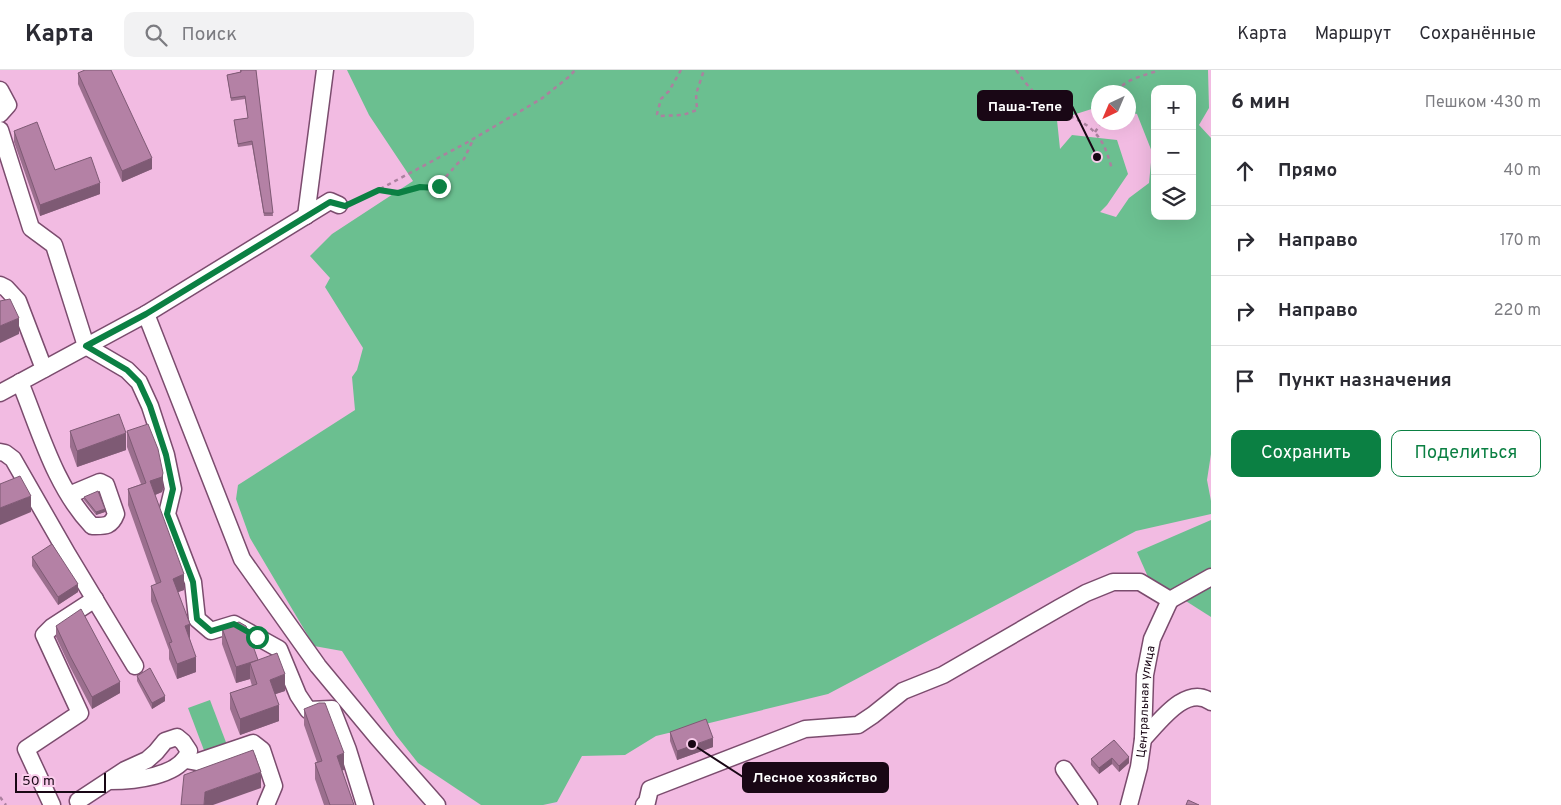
<!DOCTYPE html>
<html lang="ru">
<head>
<meta charset="utf-8">
<style>
  :root { --surface:#fff; --page:#f2f2f3; --text:#2b2b33; --muted:#7c7c81; --line:#e1e1e2; --accent:#0b8043 }
  body { margin:0; font-family:Overpass,sans-serif; background:var(--page); color:var(--text) }
  .controls { position:absolute; right:15px; top:15px; display:grid; overflow:hidden; border-radius:10px; box-shadow:0 5px 20px #0002 }
  .controls button { width:45px; height:45px; display:grid; place-items:center; padding:0; border:0; border-bottom:1px solid var(--line); background:var(--surface); color:var(--text); font:25px sans-serif }
  .compass { position:absolute; left:1091px; top:15px; width:45px; height:45px; border-radius:50%; background:var(--surface); box-shadow:0 5px 20px #0002; rotate:224deg }
  .scale { position:absolute; left:15px; bottom:12px; width:91px; box-sizing:border-box; padding-left:5px; border:2px solid #190715; border-top:0; font-size:14px; line-height:18px; white-space:nowrap; color:#190715; -webkit-text-stroke:4px #f9cceb; paint-order:stroke }
  .stop { position:absolute; width:15px; height:15px; margin:-11px; border:4px solid #0b8043; border-radius:50%; background:#fff }
  .stop.end { background:#0b8043; border-color:#fff; box-shadow:0 1px 5px #0008 }
  .list { margin:0; padding:0; list-style:none }
  h2 { display:flex; justify-content:space-between; align-items:center; height:65px; margin:0; padding:0 20px; font-size:21px }
  h2 small { font-size:16px; font-weight:400; color:var(--muted) }
  .list li { display:grid; grid-template-columns:32px 1fr auto; gap:15px; align-items:center; box-sizing:border-box; height:70px; padding:0 20px; border-top:1px solid var(--line) }
  .list b { display:block; font-size:19px; white-space:nowrap }
  .list em { font-size:16px; font-style:normal; color:var(--muted) }
  .actions { display:flex; gap:10px; padding:15px 20px }
  .actions a { flex:1; padding:11px 0; border:1px solid var(--accent); border-radius:10px; text-align:center; font-size:18px; color:var(--accent) }
  .actions .main { background:var(--accent); color:#fff }
  .icon { flex:none; width:28px; height:28px; fill:none; stroke:currentColor; stroke-width:2; stroke-linecap:round; stroke-linejoin:round }
  .map { position:relative; flex:none; width:1211px; height:735px; overflow:hidden }
  header { display:flex; align-items:center; gap:30px; box-sizing:border-box; height:70px; padding:0 25px; background:var(--surface); border-bottom:1px solid var(--line) }
  header strong { font-size:24px }
  nav { display:flex; gap:28px; margin-inline-start:auto; font-size:18px }
  .search { width:350px; height:45px; background:var(--page); display:flex; align-items:center; gap:12px; box-sizing:border-box; padding:0 18px; border-radius:10px; color:var(--muted); font-size:19px }
  main { display:flex }
  aside { flex:1; background:var(--surface) }
  .map>svg:first-child { display:block }
</style>
</head>
<body>
<header>
<strong>Карта</strong>
<div class="search"><svg class="icon" aria-label="search" viewBox="0 0 24 24"><circle cx="10" cy="10" r="6"/><path d="M15 15l6 6"/></svg>Поиск</div>
<nav><a>Карта</a><a>Маршрут</a><a>Сохранённые</a></nav>
</header>
<main>
<div class="map">
<svg width="1211" height="735" viewBox="0 0 1211 735">
  <rect width="100%" height="100%" fill="#f2bbe2"/>
  <g fill="#6bbf90" fill-rule="evenodd">
    <path d="M347,0H1208L1209,38L1199,55L1211,68V384L1207,410L1211,431V444L1136,461L828,624L656,666L625,685L582,686L557,732L543,735H481L418,693L396,665L342,581L314,576L250,468L236,429L238,415L355,340L352,307L357,300L363,278L325,217L330,208L310,186L332,164L413,111L369,45ZM1155,19H1192V146H1155ZM1098,22H1128L1129,42L1137,44L1152,82L1149,113L1129,128L1116,147L1100,142L1107,135L1128,104L1117,70L1072,65L1060,79L1057,50L1098,37Z"/>
    <path d="M1211,450V547L1148,507L1137,482Z"/>
    <path d="M210,630L227,675L205,683L188,638Z"/>
  </g>
  <g fill="none" stroke-linecap="round" stroke-linejoin="round">
    <g stroke="#7b4c6e" stroke-width="19">
      <g id="minor">
        <path d="M0,20L8,35L0,44"/>
        <path d="M0,60L31,158L54,175L86,276L127,300L139,312L150,336L166,385L173,419L167,444L193,512L197,549L211,561L234,554L279,579L298,625L308,640L332,639L348,680L365,735"/>
        <path d="M306,146L325,0"/>
        <path d="M0,215L6,218L18,231L44,299"/>
        <path d="M146,244L242,489L318,596L377,667L437,735"/>
        <path d="M20,312C40,361 55,417 92,456C105,456 111,457 116,444L106,415L100,412L69,425"/>
        <path d="M0,323L146,244L330,131L339,135"/>
        <path d="M0,382L5,383L13,389L68,485L135,596"/>
        <path d="M1170,530L1211,507"/>
        <path d="M1143,669C1158,654 1186,613 1211,632"/>
        <path d="M186,690L197,692L253,673L262,680L274,716L266,735"/>
        <path d="M1064,699L1089,735"/>
        <path d="M78,731L125,700L147,690L156,682L165,671L177,667L183,672L189,681C180,707 133,711 109,711"/>
        <path d="M52,735L26,679L80,643L44,565L52,557L95,529"/>
        <path d="M644,735L647,732L650,719L805,659L858,655L873,645L903,621L943,605L1059,538L1086,523L1113,512H1140L1170,530"/>
        <path id="s1" d="M1129,735L1139,697L1143,669L1145,605L1152,569L1170,530"/>
      </g>
    </g>
    <g stroke="#ab819f" stroke-width="2.5" stroke-dasharray="4 4" stroke-linecap="butt">
      <path d="M681,0L669,21L661,29L657,44L658,46L683,45L697,40L696,24L704,0"/>
      <path d="M1016,0C1028,17 1036,26 1054,38C1067,46 1086,51 1096,64C1105,74 1108,86 1112,99"/>
      <path d="M1117,22C1125,8 1145,6 1159,0"/>
      <path d="M1095,62L1102,52"/>
      <path d="M380,120L398,123L419,117L436,118L458,93L464,89L473,70"/>
      <path d="M352,134L468,72L541,29L570,6L575,0"/>
      <path d="M0,727L6,735"/>
    </g>
    <use href="#minor" stroke="#fff" stroke-width="16"/>
  </g>
  <g fill="#9b6f8e">
    <path d="M240,0H256L273,146H264L252,75L238,77L234,50L248,48L245,29L231,31L227,5L240,2Z"/>
    <path d="M78,3L152,99L122,112L78,14Z"/>
    <path d="M14,61L55,100L100,124L40,146L14,72Z"/>
    <path d="M70,361L126,380L77,397L70,377Z"/>
    <path d="M127,361L163,419L162,422L155,425L184,520L178,522L190,570L196,602L177,609L169,589V580L151,531V516L156,514L128,435V419L141,414L127,377Z"/>
    <path d="M84,427L105,442L96,445L84,430Z"/>
    <path d="M32,487L78,522L58,535L32,496Z"/>
    <path d="M56,556L120,623L92,639L70,597L56,567Z"/>
    <path d="M222,558L258,590L285,621L275,624L279,651L240,665L230,639V623L252,616L250,609L236,613L222,574Z"/>
    <path d="M137,606L165,631L152,639L137,611Z"/>
    <path d="M304,639L344,700H342L354,735H324L315,709V693L317,692L304,655Z"/>
    <path d="M670,662L713,677L677,690L670,671Z"/>
    <path d="M1114,670L1129,693L1119,702L1112,694L1099,704L1091,695V689Z"/>
  </g>
  <g fill="#7e5a74">
    <path d="M152,88V99L122,112V101Z"/>
    <path d="M100,113V124L40,146V135Z"/>
    <path d="M19,248V264L0,273V256Z"/>
    <path d="M126,363V380L77,397V381Z"/>
    <path d="M163,403V419L162,422L150,427V411Z"/>
    <path d="M31,426V442L0,455V438Z"/>
    <path d="M105,439V442L96,445V442Z"/>
    <path d="M184,504V520L173,524V509Z"/>
    <path d="M78,514V522L58,535V527Z"/>
    <path d="M190,554V570L185,556Z"/>
    <path d="M196,587V602L177,609V594Z"/>
    <path d="M258,590L250,593V609L236,613V597Z"/>
    <path d="M285,604V621L270,626V610Z"/>
    <path d="M120,612V623L92,639V627Z"/>
    <path d="M165,626V631L152,639V633Z"/>
    <path d="M279,635V651L240,665V649Z"/>
    <path d="M713,668V677L677,690V681Z"/>
    <path d="M344,683V700L337,702V686Z"/>
    <path d="M1129,687V693L1119,702V696Z"/>
    <path d="M1112,688V694L1099,704V698Z"/>
    <path d="M261,702V718L213,735H204L205,722Z"/>
  </g>
  <g fill="#b481a5" stroke="#7e5a74">
    <path d="M85,0H111L152,88L122,101L78,3Z"/>
    <path d="M241,0H256L273,143H264L252,71L238,74L234,50L248,48L245,26L231,28L227,5L241,2Z"/>
    <path d="M37,52L55,100L91,87L100,113L40,135L14,61Z"/>
    <path d="M10,229L19,248L0,256V231Z"/>
    <path d="M119,344L126,363L77,381L70,361Z"/>
    <path d="M148,354L158,379L163,403L162,407L150,411L184,504L173,509L190,554L185,556L196,587L177,594L169,573L172,572L151,516L161,512L128,419L146,413L127,361Z"/>
    <path d="M20,406L31,426L0,438V414Z"/>
    <path d="M98,421L105,439L96,442L84,427Z"/>
    <path d="M52,474L78,514L58,527L32,487Z"/>
    <path d="M81,539L120,612L92,627L70,586L56,556Z"/>
    <path d="M239,552L246,556L258,590L236,597L222,558Z"/>
    <path d="M277,583L285,604L270,610L279,635L240,649L230,623L257,614L250,593Z"/>
    <path d="M150,598L165,626L152,633L137,606Z"/>
    <path d="M319,633H325L344,683L337,686L354,735H330L315,693L322,691L304,639Z"/>
    <path d="M706,649L713,668L677,681L670,662Z"/>
    <path d="M1114,670L1129,687L1119,696L1112,688L1099,698L1091,689Z"/>
    <path d="M253,680L261,702L205,722L204,735H181L184,705Z"/>
    <path d="M1188,730L1199,735H1186Z"/>
  </g>
  <g fill="none" stroke-linecap="round" stroke-linejoin="round">
    <path stroke="#0b8043" stroke-width="6" d="M257,567L234,554L211,561L197,549L193,512L167,444L173,419L166,385L150,336L139,312L127,300L86,276L146,244L330,132L345,136L379,120L398,123L420,117L436,118L439,116"/>
  </g>
  <g text-anchor="middle" stroke-width="5" stroke-linejoin="round" paint-order="stroke">
    <g font-size="12" fill="#190715" stroke="#f9cceb">
      <text dy="4" stroke="none"><textPath href="#s1" startOffset="105">Центральная улица</textPath></text>
    </g>
  </g>
  <path fill="none" stroke="#190715" stroke-width="2" d="M1097 87L1072 36M692 674L743 707"/>
  <g fill="#190715" stroke="#f9cceb" stroke-width="2">
    <circle cx="1097" cy="87" r="5"/>
    <circle cx="692" cy="674" r="5"/>
  </g>
  <g fill="#190715" stroke="#190715" stroke-width="2">
    <rect x="978" y="21" width="94" height="29" rx="5"/>
    <rect x="743" y="693" width="145" height="29" rx="5"/>
  </g>
  <g font-size="14" text-anchor="middle" font-weight="bold" fill="#fff">
    <text x="1025" y="41">Паша-Тепе</text>
    <text x="815" y="712">Лесное хозяйство</text>
  </g>
</svg>
<div class="controls">
<button>+</button>
<button>−</button>
<button><svg class="icon" aria-label="layers" viewBox="0 0 24 24"><path d="M12 4l9 5-9 5-9-5zM3 14l9 5 9-5"/></svg></button>
</div>
<svg class="compass" viewBox="-18 -18 36 36"><path d="M0-13l5 13h-10z" fill="#e53935"/><path d="M0 13l5-13h-10z" fill="#7c7c81"/></svg>
<div class="scale">50 m</div>
<div class="stop" style="left:257px;top:567px"></div>
<div class="stop end" style="left:439px;top:116px"></div>
</div>
<aside>
<h2>6 мин<small>Пешком · 430 m</small></h2>
<ul class="list">
<li><svg class="icon" aria-label="ahead" viewBox="0 0 24 24"><path d="M12 20V5M6 11l6-6 6 6"/></svg><div><b>Прямо</b></div><em>40 m</em></li>
<li><svg class="icon" aria-label="right" viewBox="0 0 24 24"><path d="M7 20v-9h11M14 6l5 5-5 5"/></svg><div><b>Направо</b></div><em>170 m</em></li>
<li><svg class="icon" aria-label="right" viewBox="0 0 24 24"><path d="M7 20v-9h11M14 6l5 5-5 5"/></svg><div><b>Направо</b></div><em>220 m</em></li>
<li><svg class="icon" aria-label="arrive" viewBox="0 0 24 24"><path d="M6 21V4h12l-3 4 3 4H6"/></svg><div><b>Пункт назначения</b></div></li>
</ul>
<div class="actions"><a class="main">Сохранить</a><a>Поделиться</a></div>
</aside>
</main>
</body>
</html>
